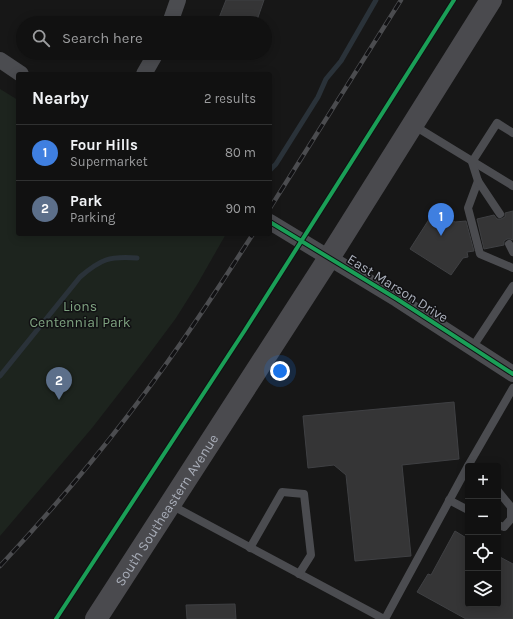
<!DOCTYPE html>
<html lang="en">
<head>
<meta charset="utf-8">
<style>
  :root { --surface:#111; --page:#1e1f1f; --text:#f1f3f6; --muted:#9c9d9f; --line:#303131; --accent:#757880 }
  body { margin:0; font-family:Karla,sans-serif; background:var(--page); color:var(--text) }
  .controls { position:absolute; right:12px; bottom:12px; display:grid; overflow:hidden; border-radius:4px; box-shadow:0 2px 10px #0003 }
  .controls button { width:36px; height:36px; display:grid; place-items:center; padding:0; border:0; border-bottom:1px solid var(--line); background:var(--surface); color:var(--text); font:20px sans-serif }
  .you { position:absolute; left:280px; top:371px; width:14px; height:14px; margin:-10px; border:3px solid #fff; border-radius:50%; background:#1a73e8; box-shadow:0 0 0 6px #1a73e833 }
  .badge { display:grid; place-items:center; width:26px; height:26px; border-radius:50%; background:var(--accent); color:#fff; font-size:13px; font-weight:700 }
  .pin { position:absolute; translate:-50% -33px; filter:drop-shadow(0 1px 2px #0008) }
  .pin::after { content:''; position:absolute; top:21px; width:14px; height:12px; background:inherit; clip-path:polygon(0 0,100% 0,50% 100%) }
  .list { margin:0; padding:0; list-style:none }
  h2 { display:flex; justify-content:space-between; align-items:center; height:52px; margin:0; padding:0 16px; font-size:17px }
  h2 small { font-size:13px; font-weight:400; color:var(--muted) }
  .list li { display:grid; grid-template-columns:26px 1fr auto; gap:12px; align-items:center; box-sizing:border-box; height:56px; padding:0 16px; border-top:1px solid var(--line) }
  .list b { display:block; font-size:15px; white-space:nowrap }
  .list p { margin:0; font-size:13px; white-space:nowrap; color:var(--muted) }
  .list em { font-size:13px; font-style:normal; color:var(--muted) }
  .icon { flex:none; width:22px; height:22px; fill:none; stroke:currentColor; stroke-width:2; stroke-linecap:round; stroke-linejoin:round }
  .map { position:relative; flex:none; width:513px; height:619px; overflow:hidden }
  .search { position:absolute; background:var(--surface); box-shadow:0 2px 10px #0003; left:16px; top:16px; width:256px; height:44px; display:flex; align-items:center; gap:10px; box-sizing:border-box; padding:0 14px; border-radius:22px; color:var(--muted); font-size:15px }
  .panel { position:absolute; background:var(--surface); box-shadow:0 2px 10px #0003; left:16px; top:72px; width:256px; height:164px; border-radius:4px }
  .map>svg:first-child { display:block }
</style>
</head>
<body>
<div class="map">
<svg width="513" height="619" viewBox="0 0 513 619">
  <rect width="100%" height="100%" fill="#171717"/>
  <path fill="#1d241e" d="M0,89L18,100V234H226L198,283L176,318L141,365L92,428L0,536Z"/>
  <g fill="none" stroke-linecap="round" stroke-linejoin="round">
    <g stroke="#2a3239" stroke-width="5">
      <path d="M270,170L276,164L318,97L326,79L341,61L376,0"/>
      <path d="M0,376L80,277C101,259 109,256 137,258"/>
    </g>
  </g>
  <g fill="#353536" stroke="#3f4043">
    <path d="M226,0H264L256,23H217Z"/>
    <path d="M435,210L455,222L466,221L474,251L467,252L468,257L463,258L451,275L410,249Z"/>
    <path d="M513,211V240L510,239H507L504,241V245L484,249L477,219L494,215L497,219H501L505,217V213Z"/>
    <path d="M454,402L459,459L402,465L411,556L355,561L346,475L334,465L308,468L303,416Z"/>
    <path d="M455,531L468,539V604H498V556L513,564V619H466L417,592L428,574L431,575Z"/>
    <path d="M235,604L236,619H187L186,605Z"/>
  </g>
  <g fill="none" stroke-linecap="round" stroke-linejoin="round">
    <g stroke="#4b4c50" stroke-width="8">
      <path d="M413,125L513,186"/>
      <path d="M478,181L468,208L480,254L513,268"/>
      <path d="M500,214L478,181L472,162L497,123L513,133"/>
      <path d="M509,244L513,252"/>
      <path d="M472,348L513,286"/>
      <path d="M468,466L513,388"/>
      <path d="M498,491L511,507V519L504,527L498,525"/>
      <path d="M449,500L468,510"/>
      <path d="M171,505L384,619"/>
      <path d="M250,548L282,492L304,494L311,555L299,574"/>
      <path d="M385,619L468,466"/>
    </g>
    <g stroke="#4b4c50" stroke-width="16">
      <path d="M170,23L178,0"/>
      <path d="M0,60L21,74"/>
      <path d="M144,74L156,53"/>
      <path d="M270,222L397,299L513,374"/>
    </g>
    <path stroke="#4a4a4e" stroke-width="22" id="s1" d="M96,619L329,258L491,0"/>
    <g stroke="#4b4c4f" stroke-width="4.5">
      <g id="rail">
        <path d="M270,208L401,0"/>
        <path d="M0,566C72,489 139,406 198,318C217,290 235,262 253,234"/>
      </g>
    </g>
    <use href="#rail" stroke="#111113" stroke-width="3" stroke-dasharray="9" stroke-linecap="butt"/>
    <g stroke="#111113" stroke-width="6">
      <g id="cycleway">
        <path d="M270,222L397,299L513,374"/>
        <path d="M56,619L245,330L454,0"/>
      </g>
    </g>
    <use href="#cycleway" stroke="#1a9f57" stroke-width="4"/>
  </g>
  <g text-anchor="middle" stroke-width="3" stroke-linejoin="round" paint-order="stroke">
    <g font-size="14" fill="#a8adb8" stroke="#111113">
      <text transform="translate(398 288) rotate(32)" y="5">East Marson Drive</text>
      <text dy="5" stroke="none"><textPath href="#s1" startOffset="130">South Southeastern Avenue</textPath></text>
    </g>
    <g font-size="14" fill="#7fa381" stroke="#111113">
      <text x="80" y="311">Lions<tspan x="80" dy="16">Centennial Park</tspan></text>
    </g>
  </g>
</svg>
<div class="controls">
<button>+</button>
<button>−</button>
<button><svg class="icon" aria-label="locate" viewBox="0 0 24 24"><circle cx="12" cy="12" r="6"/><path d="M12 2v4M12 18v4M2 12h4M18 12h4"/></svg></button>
<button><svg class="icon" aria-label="layers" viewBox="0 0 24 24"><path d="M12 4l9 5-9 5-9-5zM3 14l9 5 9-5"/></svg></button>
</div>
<div class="you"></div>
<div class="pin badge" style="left:441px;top:236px;background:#3f7fe0">1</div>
<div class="pin badge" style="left:59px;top:400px;background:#5c6f8a">2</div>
<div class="search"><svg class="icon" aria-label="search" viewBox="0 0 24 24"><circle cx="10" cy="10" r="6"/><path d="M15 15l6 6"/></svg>Search here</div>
<section class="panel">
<h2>Nearby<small>2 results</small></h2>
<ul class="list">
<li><span class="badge" style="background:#3f7fe0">1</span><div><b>Four Hills</b><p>Supermarket</p></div><em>80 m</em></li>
<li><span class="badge" style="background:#5c6f8a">2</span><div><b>Park</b><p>Parking</p></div><em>90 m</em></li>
</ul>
</section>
</div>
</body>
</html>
